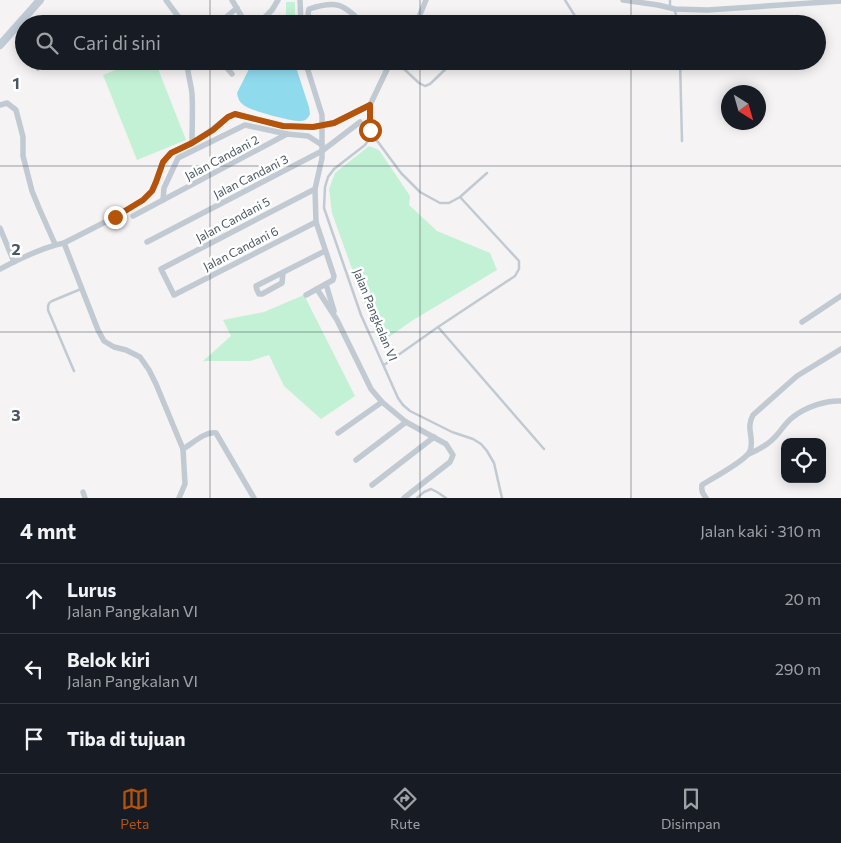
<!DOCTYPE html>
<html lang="id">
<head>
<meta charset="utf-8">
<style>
  :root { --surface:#171b24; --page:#242831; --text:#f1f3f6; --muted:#9ea1a6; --line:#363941; --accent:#b45309 }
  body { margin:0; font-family:Commissioner,sans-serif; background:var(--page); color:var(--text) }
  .controls { position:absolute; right:15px; bottom:15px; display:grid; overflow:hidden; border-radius:10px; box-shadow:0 2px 12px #0003 }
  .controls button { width:45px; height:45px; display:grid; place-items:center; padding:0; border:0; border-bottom:1px solid var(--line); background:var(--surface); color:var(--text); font:25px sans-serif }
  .compass { position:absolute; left:721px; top:85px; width:45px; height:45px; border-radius:50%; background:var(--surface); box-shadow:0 2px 12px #0003; rotate:143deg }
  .stop { position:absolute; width:15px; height:15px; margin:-11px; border:4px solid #b45309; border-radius:50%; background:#fff }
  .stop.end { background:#b45309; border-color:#fff; box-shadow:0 1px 5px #0008 }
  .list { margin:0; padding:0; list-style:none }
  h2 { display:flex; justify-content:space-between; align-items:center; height:65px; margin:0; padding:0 20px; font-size:21px }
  h2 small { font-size:16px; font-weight:400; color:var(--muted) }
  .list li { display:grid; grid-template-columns:32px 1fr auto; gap:15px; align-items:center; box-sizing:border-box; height:70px; padding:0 20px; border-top:1px solid var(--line) }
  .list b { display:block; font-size:19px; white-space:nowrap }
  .list p { margin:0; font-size:16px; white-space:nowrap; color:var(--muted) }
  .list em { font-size:16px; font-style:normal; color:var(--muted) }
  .icon { flex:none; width:28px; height:28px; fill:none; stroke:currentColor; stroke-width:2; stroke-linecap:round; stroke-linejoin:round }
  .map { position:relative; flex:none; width:841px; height:498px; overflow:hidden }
  .search { position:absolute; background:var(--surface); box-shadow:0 2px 12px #0003; left:15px; right:15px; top:15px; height:55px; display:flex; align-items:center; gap:12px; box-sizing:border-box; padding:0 18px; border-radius:28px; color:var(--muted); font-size:19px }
  .sheet { height:275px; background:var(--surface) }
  nav { display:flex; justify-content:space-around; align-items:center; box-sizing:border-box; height:70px; border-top:1px solid var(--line); background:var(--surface); font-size:14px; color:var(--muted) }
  nav a { display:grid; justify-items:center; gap:2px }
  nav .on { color:var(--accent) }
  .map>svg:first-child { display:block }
</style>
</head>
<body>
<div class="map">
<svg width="841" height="498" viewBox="0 0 841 498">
  <rect width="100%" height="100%" fill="#f5f3f3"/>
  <g fill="#c3f1d5">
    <path d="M286,2H295V21L286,22Z"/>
    <path d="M137,61H155L186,140L137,160L103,75Z"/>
    <path d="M369,146L379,150L410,196L409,205L437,231L490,253L497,270L413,320L379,344L332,213L329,189L335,173Z"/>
    <path d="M304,295L355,396L321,419L284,386L269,355L250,361H203L231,336L223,320L264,312Z"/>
  </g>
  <path fill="#90daee" d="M253,61H294L309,107L310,114C308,118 306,121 301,121C292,122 252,111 245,106C240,103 238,99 237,93Z"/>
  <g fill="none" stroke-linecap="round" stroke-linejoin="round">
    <g stroke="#c1cad2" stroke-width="2.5">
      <path d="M565,0L575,16L586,24"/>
      <path d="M670,7V0"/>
      <path d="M675,11L678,24"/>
      <path d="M421,24V16"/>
      <path d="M403,61L404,69L419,83L425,86L430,84L454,61"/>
      <path d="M680,61L682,141"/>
      <path d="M370,106L371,136L365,145L334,169L328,177L325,187L324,208L361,315L398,398L403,405L410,411L452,432L473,439L481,444L487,451L494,463L502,498"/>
      <path d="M371,136L378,142L401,173L420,192L440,203H449L460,197"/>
      <path d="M438,327L544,449"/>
      <path d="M384,365L438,327L515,276L519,269V261L460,197L487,173"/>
      <path d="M74,371L48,310C48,305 48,303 52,301L81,289"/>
      <path d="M417,498L424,492L431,489L437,492L446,498"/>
    </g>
    <g stroke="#c1cad2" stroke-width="5.5">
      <path d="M166,0L177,15L186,24"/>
      <path d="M232,0L246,24"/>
      <path d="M300,0L301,24"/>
      <path d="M623,0L658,5L675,9L707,10L841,1"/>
      <path d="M218,24L237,8"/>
      <path d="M259,24L263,19L272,10L278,0"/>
      <path d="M312,24L308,14L309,9C337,0 344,4 363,24"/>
      <path d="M416,24L426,0"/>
      <path d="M187,61C187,72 191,83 192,94C193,110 192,127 192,143"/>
      <path d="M221,61L232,74"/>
      <path d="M305,61L322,115V158L315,189L316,222L334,276L333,280L306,295"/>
      <path d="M38,68L41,61"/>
      <path d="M0,105L7,103L16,110L23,137V156L32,191L39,208L55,244"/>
      <path d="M315,189L161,269L174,295L316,222"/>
      <path d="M163,200L164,188L178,158L245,125L287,134"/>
      <path d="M133,216L287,134L308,136L322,145"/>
      <path d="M0,228L14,262"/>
      <path d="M147,242L322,151L360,122"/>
      <path d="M64,243L98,330L104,341L114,347L126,350L140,357L149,370L156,384L183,449L185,484L179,498"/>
      <path d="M0,269C19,259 43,247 64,243L115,217L143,200L152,191L156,181L163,162L171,153L192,143L213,129L228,117L235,114L283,126L313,127L334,123L370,105L391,61"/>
      <path d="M283,272L282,283L262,294H259L257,290L256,286L325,251"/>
      <path d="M326,284L334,311"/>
      <path d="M317,289L337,320L371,389L382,402L406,422L446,444L453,455L450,462L404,498"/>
      <path d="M802,322L841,296"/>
      <path d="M338,433L382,402"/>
      <path d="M183,449C192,444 205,431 216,433L254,498"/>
      <path d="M749,454C758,450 768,445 775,437C781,431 786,422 793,417C806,407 826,400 841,401"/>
      <path d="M356,460L406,422"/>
      <path d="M372,485L434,437"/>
      <path d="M83,492L85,498"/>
      <path d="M706,498C703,494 701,491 702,485C713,478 741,463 748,454C750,452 751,448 751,447C753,434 746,428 753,415L797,376L841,349"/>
    </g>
    <path stroke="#c1cbd6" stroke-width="8" d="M0,45L40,0"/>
  </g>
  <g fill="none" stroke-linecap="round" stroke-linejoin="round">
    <path stroke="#b45309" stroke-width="6" d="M115,217L143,200L152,191L156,182L163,162L171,153L192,143L213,130L228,117L235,114L283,126L313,127L334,123L370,105V130"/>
  </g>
  <path fill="none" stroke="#4a5661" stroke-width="1" stroke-opacity="0.55" d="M210,0V24M420,0V24M631,0V24M210,61V498M420,61V498M631,61V498M0,166H841M0,332H841"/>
  <g text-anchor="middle" stroke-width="5" stroke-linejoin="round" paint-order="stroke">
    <g font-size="12" fill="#4a5661" stroke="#fff">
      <text transform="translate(222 158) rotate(-28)" y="4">Jalan Candani 2</text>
      <text transform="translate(251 177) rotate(-27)" y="4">Jalan Candani 3</text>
      <text transform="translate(233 220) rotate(-28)" y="4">Jalan Candani 5</text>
      <text transform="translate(241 249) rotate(-27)" y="4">Jalan Candani 6</text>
      <text transform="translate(375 315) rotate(68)" y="4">Jalan Pangkalan VI</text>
    </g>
  </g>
  <g font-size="16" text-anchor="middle" font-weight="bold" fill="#4a5661" stroke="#fff" stroke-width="5" stroke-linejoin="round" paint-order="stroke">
    <text x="16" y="89">1</text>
    <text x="16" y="255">2</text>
    <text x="16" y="421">3</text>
  </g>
</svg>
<div class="controls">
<button><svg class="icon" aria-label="locate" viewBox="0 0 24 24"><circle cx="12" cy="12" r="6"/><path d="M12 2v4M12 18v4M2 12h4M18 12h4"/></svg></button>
</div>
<svg class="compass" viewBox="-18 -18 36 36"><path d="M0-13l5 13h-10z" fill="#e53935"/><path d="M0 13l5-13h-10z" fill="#9ea1a6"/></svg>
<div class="stop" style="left:370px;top:130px"></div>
<div class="stop end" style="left:115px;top:217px"></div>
<div class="search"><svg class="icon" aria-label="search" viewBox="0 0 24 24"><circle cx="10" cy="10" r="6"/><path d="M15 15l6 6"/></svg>Cari di sini</div>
</div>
<section class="sheet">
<h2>4 mnt<small>Jalan kaki · 310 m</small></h2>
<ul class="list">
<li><svg class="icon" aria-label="ahead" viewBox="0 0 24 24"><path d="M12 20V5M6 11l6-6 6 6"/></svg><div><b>Lurus</b><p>Jalan Pangkalan VI</p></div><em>20 m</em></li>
<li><svg class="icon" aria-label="left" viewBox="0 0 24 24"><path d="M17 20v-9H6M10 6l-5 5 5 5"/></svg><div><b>Belok kiri</b><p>Jalan Pangkalan VI</p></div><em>290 m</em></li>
<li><svg class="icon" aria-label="arrive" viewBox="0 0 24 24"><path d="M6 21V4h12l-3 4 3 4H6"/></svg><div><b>Tiba di tujuan</b></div></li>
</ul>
</section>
<nav>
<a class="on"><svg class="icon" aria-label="map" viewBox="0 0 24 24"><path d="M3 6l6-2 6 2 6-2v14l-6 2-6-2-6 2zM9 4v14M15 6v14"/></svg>Peta</a>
<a><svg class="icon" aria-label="directions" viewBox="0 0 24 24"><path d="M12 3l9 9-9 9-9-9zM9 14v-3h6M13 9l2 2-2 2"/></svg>Rute</a>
<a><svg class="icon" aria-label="saved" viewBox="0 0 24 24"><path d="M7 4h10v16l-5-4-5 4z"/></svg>Disimpan</a>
</nav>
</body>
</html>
